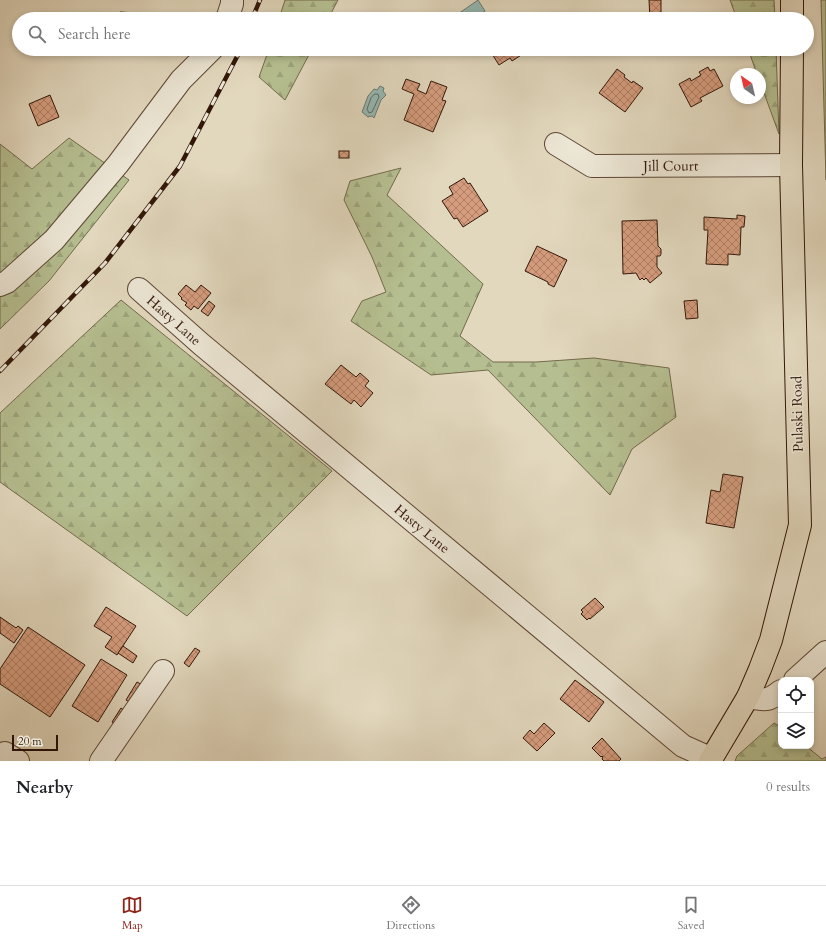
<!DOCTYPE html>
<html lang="en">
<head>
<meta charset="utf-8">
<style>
  :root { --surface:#fff; --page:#f6f6f6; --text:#202124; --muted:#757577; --line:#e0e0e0; --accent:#8f2418 }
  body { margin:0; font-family:Cardo,serif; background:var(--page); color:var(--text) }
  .controls { position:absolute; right:12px; bottom:12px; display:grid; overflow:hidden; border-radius:8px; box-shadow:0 2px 6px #0003 }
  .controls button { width:36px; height:36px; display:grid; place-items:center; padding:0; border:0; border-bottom:1px solid var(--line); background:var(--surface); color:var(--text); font:20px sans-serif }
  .compass { position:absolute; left:730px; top:68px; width:36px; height:36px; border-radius:50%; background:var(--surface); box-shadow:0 2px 6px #0003; rotate:326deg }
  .scale { position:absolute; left:12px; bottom:10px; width:46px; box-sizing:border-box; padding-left:4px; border:2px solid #321709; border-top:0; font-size:11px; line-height:14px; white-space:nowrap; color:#321709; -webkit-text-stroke:3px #ece6d5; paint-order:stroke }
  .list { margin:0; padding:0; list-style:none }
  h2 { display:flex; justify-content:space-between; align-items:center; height:52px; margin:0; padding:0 16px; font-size:17px }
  h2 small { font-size:13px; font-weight:400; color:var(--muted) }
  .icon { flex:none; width:22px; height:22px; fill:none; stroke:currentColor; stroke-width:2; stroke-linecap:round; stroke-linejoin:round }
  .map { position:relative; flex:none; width:826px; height:761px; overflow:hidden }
  .search { position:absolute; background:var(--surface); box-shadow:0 2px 6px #0003; left:12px; right:12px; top:12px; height:44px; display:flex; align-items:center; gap:10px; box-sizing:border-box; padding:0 14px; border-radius:22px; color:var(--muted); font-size:15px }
  .sheet { height:124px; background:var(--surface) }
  nav { display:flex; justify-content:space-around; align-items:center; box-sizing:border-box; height:56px; border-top:1px solid var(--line); background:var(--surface); font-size:11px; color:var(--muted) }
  nav a { display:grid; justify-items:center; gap:2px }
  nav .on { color:var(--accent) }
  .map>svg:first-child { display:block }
</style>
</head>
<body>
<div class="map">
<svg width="826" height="761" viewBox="0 0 826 761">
  <defs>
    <pattern id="forest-firs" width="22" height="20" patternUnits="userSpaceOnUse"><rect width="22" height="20" fill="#b5be90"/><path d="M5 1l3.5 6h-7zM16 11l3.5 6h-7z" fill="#9ca37b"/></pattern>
    <pattern id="building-cross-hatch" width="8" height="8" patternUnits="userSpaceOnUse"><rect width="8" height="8" fill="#d59c7d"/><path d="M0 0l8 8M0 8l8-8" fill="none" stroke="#ad7e65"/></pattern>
  </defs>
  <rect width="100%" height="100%" fill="#e2d8be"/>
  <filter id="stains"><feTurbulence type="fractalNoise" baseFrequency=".005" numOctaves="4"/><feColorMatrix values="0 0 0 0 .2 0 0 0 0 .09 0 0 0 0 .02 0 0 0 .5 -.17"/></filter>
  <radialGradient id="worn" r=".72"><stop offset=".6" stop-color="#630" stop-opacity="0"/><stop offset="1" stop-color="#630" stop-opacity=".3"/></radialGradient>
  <g fill="url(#forest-firs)" stroke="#746a4c">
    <path d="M285,0H338L328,19H279Z"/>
    <path d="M730,0H774L775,19H737Z"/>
    <path d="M821,0H826V180Z"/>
    <path d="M269,49H312L285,100L259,77Z"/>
    <path d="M748,49H776L779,134L760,82V74H757Z"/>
    <path d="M69,138L129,180L49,281L0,329V144L32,169Z"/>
    <path d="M401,168L387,195L483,284L460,336L493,362H536L594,358L669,368L676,417L632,449L610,495L488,370L431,375L351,321L362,301L386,292L372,257L344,200L350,181Z"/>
    <path d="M121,300L332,471L187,616L0,482V413Z"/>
    <path d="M774,723L781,727V746H806L822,759L826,757V761H735L737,756Z"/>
  </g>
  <g fill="#95b9b5" stroke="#6d7870">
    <path d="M478,0L485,11L473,19H461L458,14Z"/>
    <path d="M380,86L384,88L383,91L386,95L381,100L374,118L372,116L368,117L362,112L368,96L374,89L377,90Z"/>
  </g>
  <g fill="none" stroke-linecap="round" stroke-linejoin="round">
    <path stroke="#64685f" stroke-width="1" d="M375,94H378L379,97L372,112L369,113L367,109L371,98Z"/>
  </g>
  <g fill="url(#building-cross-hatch)" stroke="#321709">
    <path d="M649,0H661V19H650Z"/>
    <path d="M120,12L135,13V18L136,19H120Z"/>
    <path d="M489,49H528L529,50L512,61L510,58L499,65Z"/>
    <path d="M708,67L710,71L714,69L723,86L700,98L702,101L691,107L679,84L690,78L691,81L701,75L699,72Z"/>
    <path d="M617,69L625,75L624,77L632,83L633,81L643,88L625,112L599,93Z"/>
    <path d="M406,79L420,84L417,90L426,94L431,81L447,87L442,100L446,101L433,132L404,120L414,94L402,89Z"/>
    <path d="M50,95L59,117L38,126L29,104Z"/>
    <rect x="339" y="151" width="10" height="7"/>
    <path d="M464,178L468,184L470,183L488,211L463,227L457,218L454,219L442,201L453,194L449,187Z"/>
    <path d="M737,215L745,216L744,227H741L740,255L728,254V265L706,264L708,230H704V217L737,219Z"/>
    <path d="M657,220L658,246L661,249V254L660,256H657V267L662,273L650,283L646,278L644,280L642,278L640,280L636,273L623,274L622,221Z"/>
    <path d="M537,246L567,260L554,287L548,284V282L525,271Z"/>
    <path d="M186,285L195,292L201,285L211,293L198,309L194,306L191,310L185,305L187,303L181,299L182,298L178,294Z"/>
    <path d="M697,300L698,318L686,319L684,301Z"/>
    <path d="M209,301L215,306L208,316L201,311Z"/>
    <path d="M341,365L356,377L360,373L369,381L365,386L373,393L361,407L354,400L351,404L325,384Z"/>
    <path d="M723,474L743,477L734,528L706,523L711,490L720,492Z"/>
    <path d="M595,598L604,607L590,619L589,618L587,620L581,614L583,612L581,610Z"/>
    <path d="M106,607L136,626L117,655L105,647L112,637L94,626Z"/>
    <path d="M0,617L16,628L18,626L23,630L14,643L0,633Z"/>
    <path d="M28,627L85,665L50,717L0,684V669Z"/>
    <path d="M123,646L137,656L133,663L118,653Z"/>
    <path d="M195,648L200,651L189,667L184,663Z"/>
    <path d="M101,659L127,675L98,722L72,706Z"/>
    <path d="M575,680L604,702L589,722L560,699Z"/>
    <path d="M137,682L144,686L133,704L126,700Z"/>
    <path d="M121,708L128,713L119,726L112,722Z"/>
    <path d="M544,723L555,733L537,751L523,738L530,730L534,734Z"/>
    <path d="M602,738L621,759L619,761H604L602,759L603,757L602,756L601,757L592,748Z"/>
  </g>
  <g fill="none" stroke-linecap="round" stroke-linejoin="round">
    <g stroke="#5e4736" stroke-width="24">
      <g id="minor">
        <path d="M227,19L232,4V0"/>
        <path id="s1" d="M556,144L592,166L791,165"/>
        <path d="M0,285L7,282L54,240L118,164L181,80L212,49"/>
        <path id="s2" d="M139,289L201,344L683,746L712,759"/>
        <path d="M795,680L826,652"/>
        <path d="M748,697C765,700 767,702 781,691"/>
        <path d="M5,753L18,761"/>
        <path d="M101,761L163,671"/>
      </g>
    </g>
    <g stroke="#321709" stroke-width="24">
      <g id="major">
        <path d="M792,19V0"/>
        <path d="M710,761L748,697L760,669L771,640L800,525L791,165L792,49"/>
      </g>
    </g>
    <use href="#minor" stroke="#ece6d5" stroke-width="22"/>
    <use href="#major" stroke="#e2d8be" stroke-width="22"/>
    <g stroke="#321709" stroke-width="4.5">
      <g id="rail">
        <path d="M252,19L260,0"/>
        <path d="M0,371L105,263L180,166L241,49"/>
      </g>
    </g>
    <use href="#rail" stroke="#ece6d5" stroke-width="3" stroke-dasharray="9" stroke-linecap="butt"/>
  </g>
  <g text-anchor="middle" stroke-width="3" stroke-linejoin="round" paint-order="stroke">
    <g font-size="14" fill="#321709" stroke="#ece6d5">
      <text dy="5" stroke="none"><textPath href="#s1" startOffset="121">Jill Court</textPath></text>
      <text dy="5" stroke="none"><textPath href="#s2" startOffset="47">Hasty Lane</textPath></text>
      <text transform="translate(797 414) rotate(-91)" y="5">Pulaski Road</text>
      <text dy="5" stroke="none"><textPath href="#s2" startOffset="371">Hasty Lane</textPath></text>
    </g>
  </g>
  <rect width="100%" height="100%" filter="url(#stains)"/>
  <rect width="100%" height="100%" fill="url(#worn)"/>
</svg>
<div class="controls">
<button><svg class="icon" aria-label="locate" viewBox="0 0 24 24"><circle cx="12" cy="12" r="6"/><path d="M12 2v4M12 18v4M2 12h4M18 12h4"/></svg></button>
<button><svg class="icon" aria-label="layers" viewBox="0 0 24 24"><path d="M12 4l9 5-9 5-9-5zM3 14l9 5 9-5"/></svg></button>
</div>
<svg class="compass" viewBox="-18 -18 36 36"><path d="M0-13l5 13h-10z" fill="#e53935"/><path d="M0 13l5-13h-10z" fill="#757577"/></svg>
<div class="scale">20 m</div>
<div class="search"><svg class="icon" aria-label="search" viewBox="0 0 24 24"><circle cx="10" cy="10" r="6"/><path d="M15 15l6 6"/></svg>Search here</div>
</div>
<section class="sheet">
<h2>Nearby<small>0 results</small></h2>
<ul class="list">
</ul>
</section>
<nav>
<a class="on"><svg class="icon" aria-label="map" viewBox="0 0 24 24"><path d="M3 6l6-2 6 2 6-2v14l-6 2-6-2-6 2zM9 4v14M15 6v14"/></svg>Map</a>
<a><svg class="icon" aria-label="directions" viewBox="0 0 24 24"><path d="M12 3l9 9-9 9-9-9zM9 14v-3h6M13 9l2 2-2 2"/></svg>Directions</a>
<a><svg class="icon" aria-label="saved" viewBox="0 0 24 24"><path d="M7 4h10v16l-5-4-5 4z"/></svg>Saved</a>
</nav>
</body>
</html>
